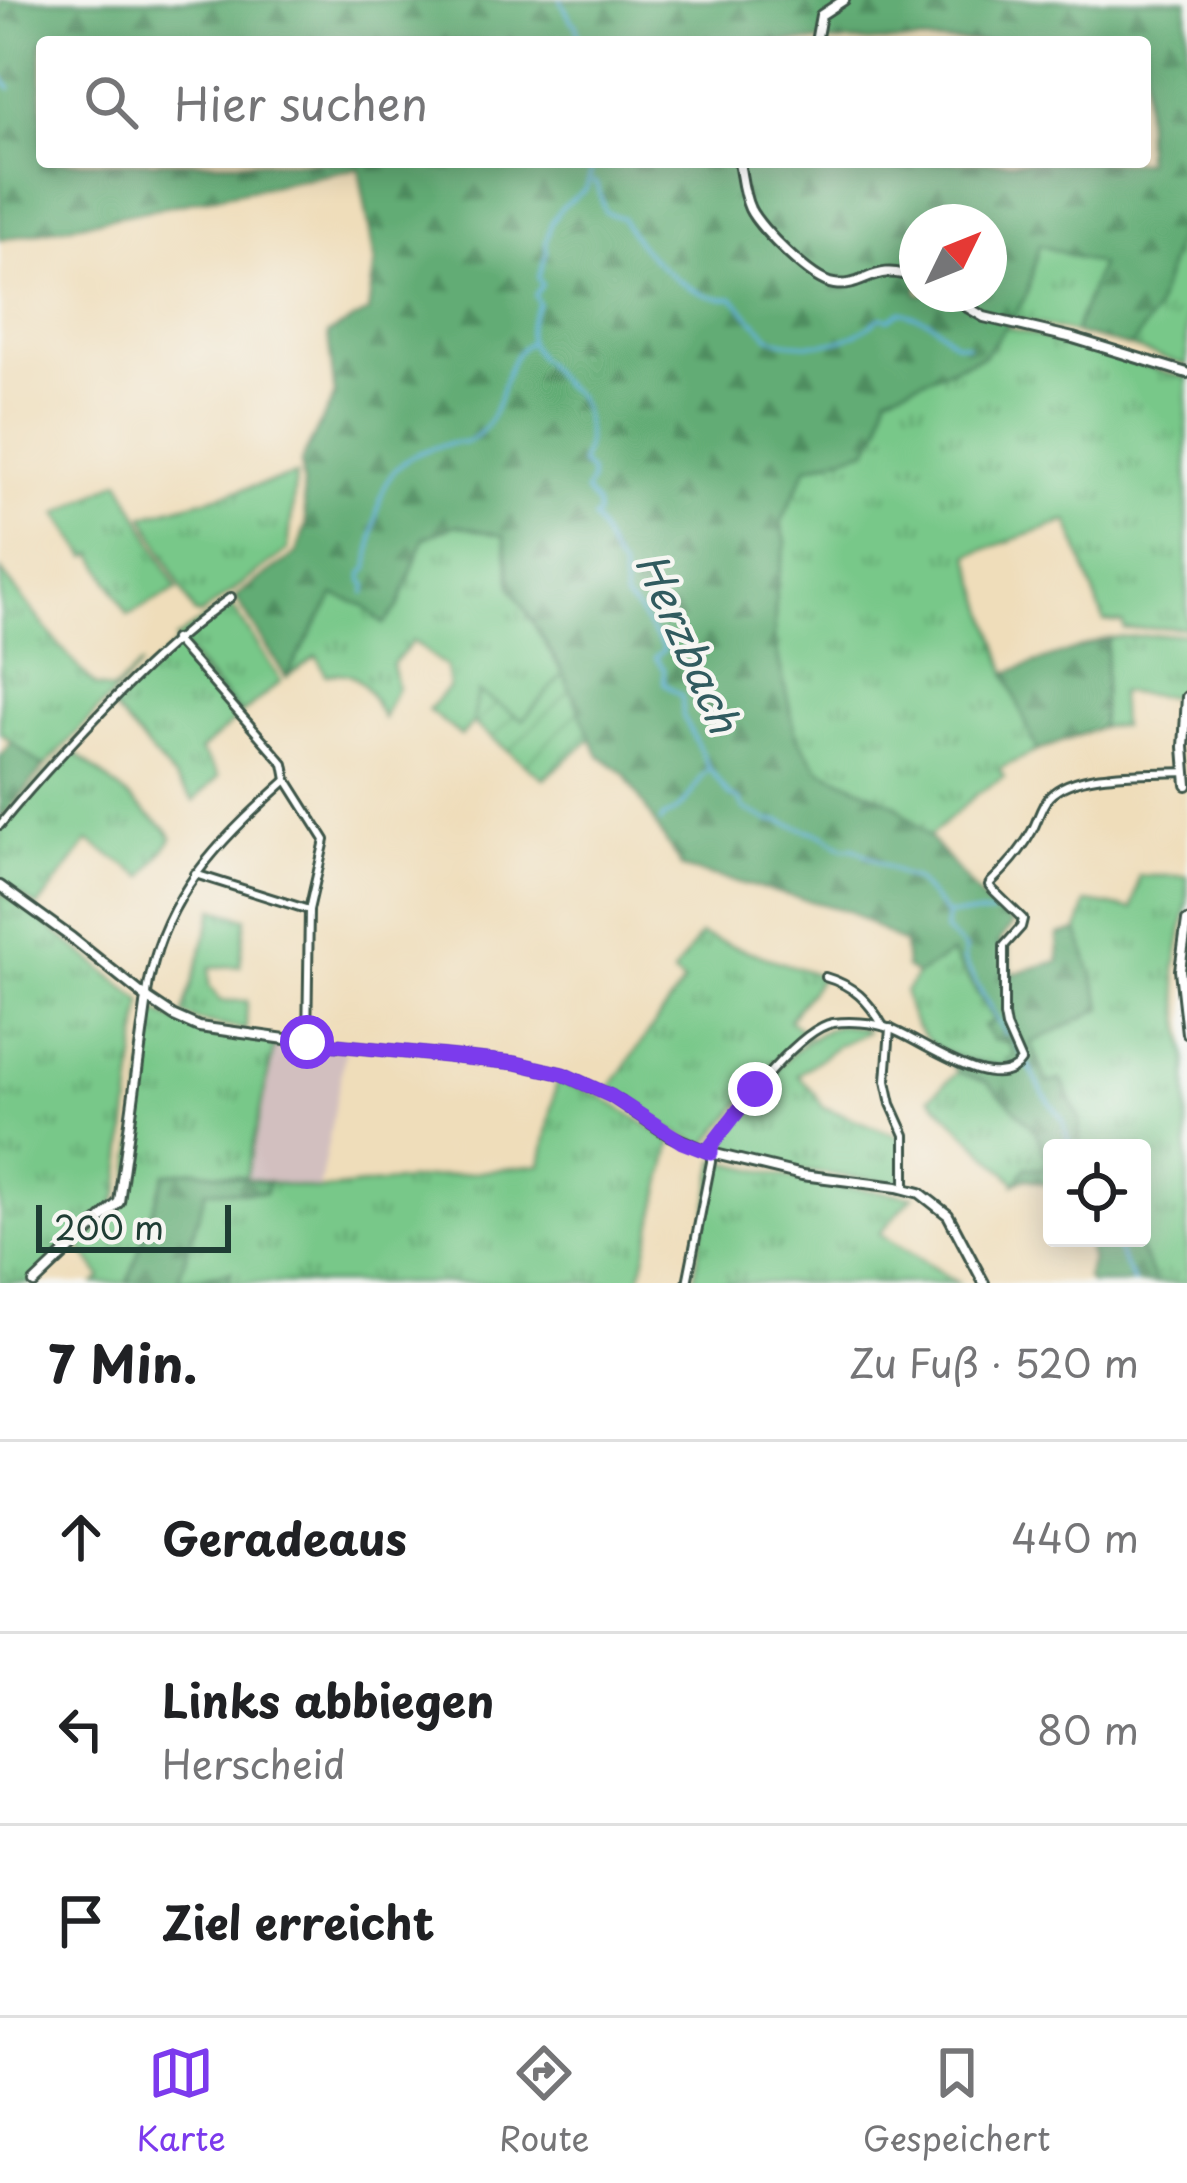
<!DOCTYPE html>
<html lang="de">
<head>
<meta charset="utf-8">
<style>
  :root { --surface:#fff; --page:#f6f6f6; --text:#202124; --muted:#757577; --line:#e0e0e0; --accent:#7c3aed }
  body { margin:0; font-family:"Playpen Sans",sans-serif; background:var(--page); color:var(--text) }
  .controls { position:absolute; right:36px; bottom:36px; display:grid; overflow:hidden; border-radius:12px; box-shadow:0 6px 30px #0003 }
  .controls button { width:108px; height:108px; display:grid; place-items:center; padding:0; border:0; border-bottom:3px solid var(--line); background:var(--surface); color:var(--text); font:60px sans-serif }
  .compass { position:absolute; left:899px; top:204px; width:108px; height:108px; border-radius:50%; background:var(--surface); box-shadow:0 6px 30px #0003; rotate:47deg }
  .scale { position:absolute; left:36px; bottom:30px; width:195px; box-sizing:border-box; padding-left:12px; border:6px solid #1f3d34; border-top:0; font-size:33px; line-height:42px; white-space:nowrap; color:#1f3d34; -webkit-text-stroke:9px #f6f6f2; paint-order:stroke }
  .stop { position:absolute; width:36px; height:36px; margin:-27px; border:9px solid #7c3aed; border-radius:50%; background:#fff }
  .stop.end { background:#7c3aed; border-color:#fff; box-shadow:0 3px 12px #0008 }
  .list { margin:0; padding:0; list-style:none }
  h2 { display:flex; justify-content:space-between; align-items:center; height:156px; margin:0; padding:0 48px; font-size:51px }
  h2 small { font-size:39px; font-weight:400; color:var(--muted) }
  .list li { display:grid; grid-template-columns:78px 1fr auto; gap:36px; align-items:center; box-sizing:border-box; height:192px; padding:0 48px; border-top:3px solid var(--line) }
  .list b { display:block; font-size:45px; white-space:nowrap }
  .list p { margin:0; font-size:39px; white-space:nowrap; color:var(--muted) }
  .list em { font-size:39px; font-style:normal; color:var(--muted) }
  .icon { flex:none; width:66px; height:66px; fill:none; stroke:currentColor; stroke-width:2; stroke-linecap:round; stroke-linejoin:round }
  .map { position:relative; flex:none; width:1187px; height:1283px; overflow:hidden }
  .search { position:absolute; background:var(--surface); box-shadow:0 6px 30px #0003; left:36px; right:36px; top:36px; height:132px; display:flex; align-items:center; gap:30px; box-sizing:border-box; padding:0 42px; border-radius:12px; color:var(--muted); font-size:45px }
  .sheet { height:732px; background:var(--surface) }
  nav { display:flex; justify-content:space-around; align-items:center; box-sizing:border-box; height:168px; border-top:3px solid var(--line); background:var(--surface); font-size:33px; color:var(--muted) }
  nav a { display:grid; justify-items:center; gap:6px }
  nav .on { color:var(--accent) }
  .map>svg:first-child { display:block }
</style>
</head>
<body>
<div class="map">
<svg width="1187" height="1283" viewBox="0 0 1187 1283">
  <defs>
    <pattern id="grass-tufts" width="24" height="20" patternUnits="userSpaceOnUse" patternTransform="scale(3)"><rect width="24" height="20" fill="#78c889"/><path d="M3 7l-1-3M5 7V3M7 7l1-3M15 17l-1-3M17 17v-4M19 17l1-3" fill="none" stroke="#62a471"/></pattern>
    <pattern id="forest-firs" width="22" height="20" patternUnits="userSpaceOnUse" patternTransform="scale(3)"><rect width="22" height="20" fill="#62ac75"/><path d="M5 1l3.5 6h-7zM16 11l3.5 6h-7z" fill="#508d61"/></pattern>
    <pattern id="garden-furrows" width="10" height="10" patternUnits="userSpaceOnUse" patternTransform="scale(3)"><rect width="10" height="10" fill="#78c889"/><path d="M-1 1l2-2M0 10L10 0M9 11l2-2" fill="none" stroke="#62a471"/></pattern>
  </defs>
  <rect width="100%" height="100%" fill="#f6f6f2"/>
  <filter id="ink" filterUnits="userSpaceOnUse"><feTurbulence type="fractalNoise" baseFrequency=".00833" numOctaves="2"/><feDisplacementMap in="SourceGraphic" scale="24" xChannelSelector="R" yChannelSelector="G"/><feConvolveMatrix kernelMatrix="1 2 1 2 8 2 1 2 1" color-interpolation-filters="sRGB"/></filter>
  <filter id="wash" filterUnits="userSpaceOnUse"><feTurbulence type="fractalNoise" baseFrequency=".004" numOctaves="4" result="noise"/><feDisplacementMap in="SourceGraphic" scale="48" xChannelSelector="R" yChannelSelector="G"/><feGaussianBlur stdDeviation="2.7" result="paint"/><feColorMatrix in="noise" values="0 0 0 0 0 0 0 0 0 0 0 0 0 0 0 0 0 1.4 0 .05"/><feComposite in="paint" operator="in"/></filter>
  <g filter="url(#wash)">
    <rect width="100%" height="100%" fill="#efddba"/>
    <path fill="#d2bfbf" d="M275,1042L346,1049L319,1190L246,1177Z"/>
    <g fill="url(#grass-tufts)" stroke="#4c825e" stroke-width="3">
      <path d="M1187,218V366L1131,347L1155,312L1182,219Z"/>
      <path d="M1039,244L1100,265L1074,333L1013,318L1027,294Z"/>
      <path d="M1005,327L1187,378V627L1124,629L1123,623L1104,621L1068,521L969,555L1009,681L1037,751L999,769L1004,777L977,794L929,837L895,804L819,769L796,736L774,639L776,588L786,542L781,523L807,467L831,461L881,424L887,394L984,356Z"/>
      <path d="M296,475L288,550L200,615L194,613L144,516Z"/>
      <path d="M120,480L177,589L128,615L94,554L87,557L58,514Z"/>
      <path d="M456,525L505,536L511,586L563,674L523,721L478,693L473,723L461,736L428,710L449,687L446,667L413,641L392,665L397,687L383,718C369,692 360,666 326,675L317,656L286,677L334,594L363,605L383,623L398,607L424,538Z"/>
      <path d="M1,571L59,645L95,686L112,691L142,664L44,767L0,733Z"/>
      <path d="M230,603L281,681L242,714L175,639Z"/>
      <path d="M1187,633V663L1181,698L1119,692L1121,726L1101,727L1108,638Z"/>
      <path d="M175,645L240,716L200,751L219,776L194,801L110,705Z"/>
      <path d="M71,749L166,829L172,838L144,877L88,841L38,907L0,881V830L28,793Z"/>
      <path d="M1139,876H1187V902L1175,970L1187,1060V1283H1156L1135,1238H1142V1148H1082L1079,1140L1080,1120L1062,1081L1047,1083L1031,1043L1103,1008L1078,931L1086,902L1133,909Z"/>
      <path d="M0,892L41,920L142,1001L119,1192L112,1207L29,1283H0Z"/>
      <path d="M214,909L246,918L240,966L210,967L209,986L221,1001H247L246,1030L199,1021L183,1014Z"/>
      <path d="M700,935L822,976L789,1020L808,1035L781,1055L706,1145L672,1131L610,1088L684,982L673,974Z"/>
      <path d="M951,953L995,1021L984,1026L1008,1042L1015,1054L1002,1066C951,1058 914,1050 905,992L917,975Z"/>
      <path d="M153,1009C189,1033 232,1035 275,1042L246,1177L195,1170L165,1174L128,1283H95L101,1277L79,1246L119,1210L127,1197Z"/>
      <path d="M838,1025L861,1028L866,1032L837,1046L798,1075L814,1092L823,1107L903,1138L901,1183L802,1171L717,1150L715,1144C748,1105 788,1042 838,1025Z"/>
      <path d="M958,1072L987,1082L1010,1104L1036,1132L1048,1160L1043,1169L1026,1168L1016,1183L930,1097Z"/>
      <path d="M557,1080L599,1095L672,1141L639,1283H227L230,1273L178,1281L206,1190L265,1193L269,1182L319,1190L541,1165Z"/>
      <path d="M716,1160L809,1182L913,1196L879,1234L958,1283H693Z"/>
    </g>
    <g fill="url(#forest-firs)" stroke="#407454" stroke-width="3" fill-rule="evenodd">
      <path d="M0,0H1187V218L1182,220L1155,312L1131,347L1074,333L1100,265L1039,245L1027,294L1013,318L984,355L887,394L881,424L868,449L807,467L781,523L786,542L776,588L774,639L796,736L819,769L895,804L929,837L986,904L1013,924L997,944L1008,947L1012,974L1059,961L1058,935L1078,931L1103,1008L1031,1043L1047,1083L1061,1080L1080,1120L1079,1140L1082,1148H1052V1186L1026,1178L1016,1183L1026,1167L1042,1169L1047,1160L1036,1132L1010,1104L987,1082L958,1072L930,1043L959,1059L1002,1066L1015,1054L1008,1042L993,1040L984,1027L995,1020L952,953L917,975L906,968L904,944L849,911L682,868L625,774L598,754L559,665L511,586L504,536L456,525L424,538L398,607L384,624L363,605L334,595L286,677L235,597L297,553L306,525L301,462L335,395L328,334L368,312L375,262L359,168L0,240ZM42,42H1145V162H42ZM917,222H989V294H917Z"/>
      <path d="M1108,638L1101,727L1037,751L1006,673Z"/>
      <path d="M11,742L44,767L0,820V757Z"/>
      <path d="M195,1170L269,1182L265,1193L206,1190L178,1280L231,1272L227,1283H128L165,1174Z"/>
      <path d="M1103,1238H1135L1156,1283H1090L1087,1278L1092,1259L1088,1250Z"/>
    </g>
    <path fill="url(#garden-furrows)" stroke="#4c825e" stroke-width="3" d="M563,674L591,738L544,779L473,723L478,692L523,720Z"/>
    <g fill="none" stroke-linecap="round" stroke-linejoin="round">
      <g stroke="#66b4e0" stroke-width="3">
        <path d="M561,0L571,21L576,24L580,42"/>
        <path d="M0,74L11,88"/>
        <path d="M594,162L586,189L561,208L551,223L546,243L547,252L538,278L542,285L535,295L539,304C524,328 524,343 544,363C551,370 556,379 563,385C570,390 573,391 578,398C583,408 589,434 586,445C585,452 582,457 581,464L590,471L591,481L585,491L596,505L597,515L593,519C605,534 607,554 622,569L625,600C644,614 641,619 654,635C658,640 662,644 664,650L655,657L664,669V683L682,697L683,716L709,768L729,795L740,801L744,809L769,821H779L823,835L843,848H854L904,876L915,879L947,915L945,931L965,949L964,961L1005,1034"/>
        <path d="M593,181L597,184L605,212L622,218C639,253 693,303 733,298C744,309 755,323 766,333C778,343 788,343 802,344C832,346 858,338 880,317L889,319L900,311L930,321L955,343L967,345"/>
        <path d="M365,593L367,585L363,581V573L368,569C380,501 373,457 454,443C457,442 461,444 464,443C470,442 482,432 486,426C504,402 503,358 528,343"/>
        <path d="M660,822L664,817C687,810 694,785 709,768"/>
        <path d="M947,915L992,914"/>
        <path d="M1014,1038L1043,1093L1063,1120L1070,1148"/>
        <path d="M1111,1238L1134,1283"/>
      </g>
    </g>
  </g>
  <g filter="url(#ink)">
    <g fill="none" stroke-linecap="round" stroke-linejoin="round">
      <g stroke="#3e5548" stroke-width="12">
        <g id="street">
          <path d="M174,639L284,764L287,780L325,840L309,910L307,1042"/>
          <path d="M0,825C27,791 57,759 86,728C132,679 176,636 231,597"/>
          <path d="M195,874L309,910"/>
          <path d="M825,977C853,985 869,1001 883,1026"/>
          <path d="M147,998C147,985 151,973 154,961C175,883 229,832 287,780"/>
          <path d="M890,1028L886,1081L891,1104L905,1135V1188"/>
          <path d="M687,1283L711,1162V1146C734,1116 797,1029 833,1023C850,1021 872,1022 888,1028C919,1038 996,1099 1021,1061L1006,1027L1004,1016V946L1021,927L1023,919L993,890L989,885L991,882C1007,867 1022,850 1032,831C1038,820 1041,806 1049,797C1075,769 1150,774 1186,772"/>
        </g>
      </g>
      <g stroke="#3e5548" stroke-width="14">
        <g id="secondary">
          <path d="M816,42L821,15L844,0"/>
          <path d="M739,162C742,178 743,194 750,209C760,229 812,281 834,284C866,289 873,260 917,279"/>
          <path d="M945,294L984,317L1073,338L1187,373"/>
          <path d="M1187,697L1184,747L1187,785"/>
          <path d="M0,886L72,938L147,998L174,1016L199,1027L307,1042L516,1063L563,1074L611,1096L669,1135L711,1153L802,1175L897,1187L920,1193L948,1215L984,1283"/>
          <path d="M1187,921L1180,970L1187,1033"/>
          <path d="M34,1283L119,1202L147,998"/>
        </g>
      </g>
      <use href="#street" stroke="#fff" stroke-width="6"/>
      <use href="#secondary" stroke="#fff" stroke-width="8"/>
    </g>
  </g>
  <g fill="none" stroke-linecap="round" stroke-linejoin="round" filter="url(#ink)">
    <path stroke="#7c3aed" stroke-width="15" d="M307,1042L516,1063L563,1074L611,1096L682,1142L711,1153V1146L755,1089"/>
  </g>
  <g text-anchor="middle" stroke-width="9" stroke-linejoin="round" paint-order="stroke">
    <g font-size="42" font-style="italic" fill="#315b5f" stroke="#f6f6f2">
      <text transform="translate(687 643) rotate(66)" y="15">Herzbach</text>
    </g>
  </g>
</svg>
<div class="controls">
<button><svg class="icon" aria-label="locate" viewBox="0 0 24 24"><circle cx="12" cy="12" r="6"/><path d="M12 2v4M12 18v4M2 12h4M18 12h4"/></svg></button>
</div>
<svg class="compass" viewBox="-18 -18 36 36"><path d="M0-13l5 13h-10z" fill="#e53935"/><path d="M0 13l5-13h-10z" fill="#757577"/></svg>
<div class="scale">200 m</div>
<div class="stop" style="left:307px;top:1042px"></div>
<div class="stop end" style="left:755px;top:1089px"></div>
<div class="search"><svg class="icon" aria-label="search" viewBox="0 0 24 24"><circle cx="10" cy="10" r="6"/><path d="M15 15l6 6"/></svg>Hier suchen</div>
</div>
<section class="sheet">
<h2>7 Min.<small>Zu Fuß · 520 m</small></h2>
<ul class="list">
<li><svg class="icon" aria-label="ahead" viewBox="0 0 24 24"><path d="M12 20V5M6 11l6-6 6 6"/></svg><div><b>Geradeaus</b></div><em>440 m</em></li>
<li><svg class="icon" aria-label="left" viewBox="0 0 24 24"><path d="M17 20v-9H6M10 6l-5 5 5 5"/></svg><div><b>Links abbiegen</b><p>Herscheid</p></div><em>80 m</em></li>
<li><svg class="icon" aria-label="arrive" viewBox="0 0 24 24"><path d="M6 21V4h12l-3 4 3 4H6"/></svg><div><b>Ziel erreicht</b></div></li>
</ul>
</section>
<nav>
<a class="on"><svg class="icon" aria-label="map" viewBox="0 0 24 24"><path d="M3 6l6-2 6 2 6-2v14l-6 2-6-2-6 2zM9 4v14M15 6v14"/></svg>Karte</a>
<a><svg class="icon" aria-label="directions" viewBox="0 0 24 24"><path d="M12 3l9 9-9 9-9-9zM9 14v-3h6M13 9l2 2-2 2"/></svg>Route</a>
<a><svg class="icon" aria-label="saved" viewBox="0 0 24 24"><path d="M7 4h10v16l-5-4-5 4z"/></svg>Gespeichert</a>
</nav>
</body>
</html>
